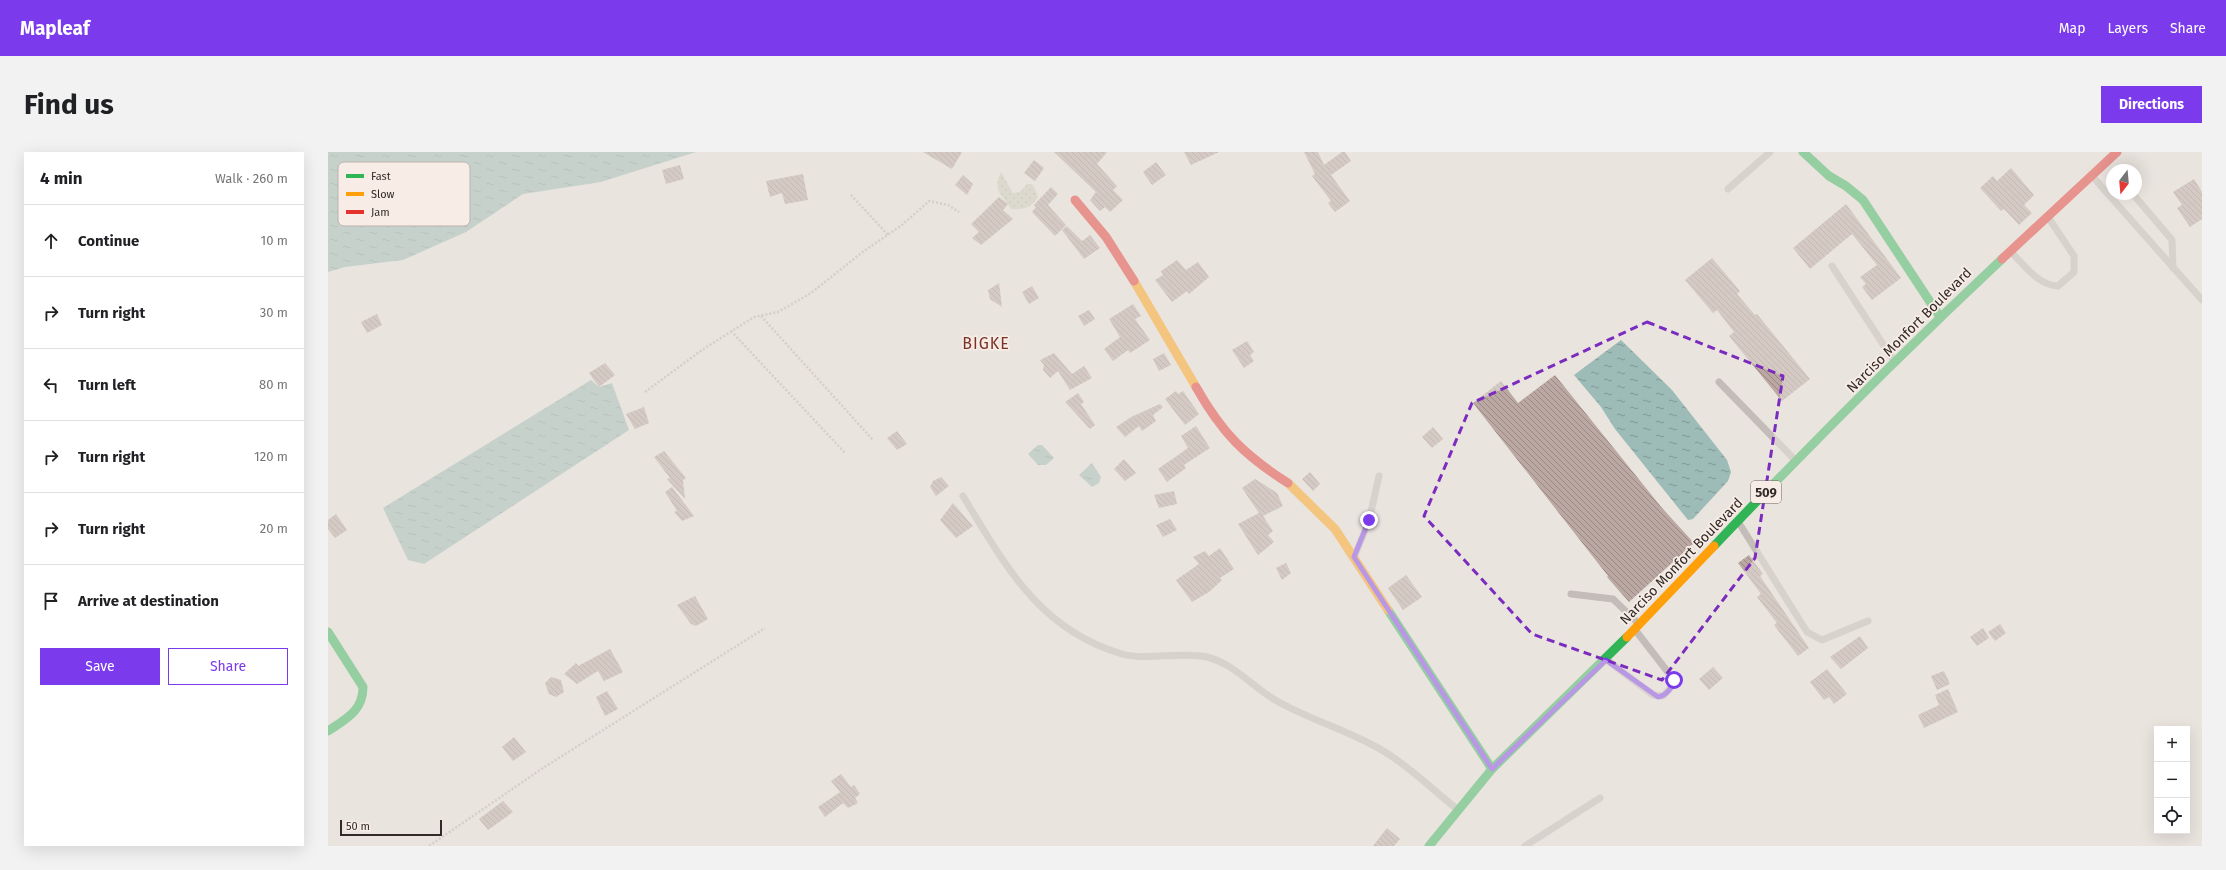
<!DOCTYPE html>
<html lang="en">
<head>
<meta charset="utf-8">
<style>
  :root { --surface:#fff; --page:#f2f2f2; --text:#202124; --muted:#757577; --line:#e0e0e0; --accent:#7c3aed }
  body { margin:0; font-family:"Fira Sans",sans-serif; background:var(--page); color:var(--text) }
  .controls { position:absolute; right:12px; bottom:12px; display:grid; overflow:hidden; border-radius:0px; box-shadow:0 4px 16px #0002 }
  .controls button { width:36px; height:36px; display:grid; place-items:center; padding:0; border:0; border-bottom:1px solid var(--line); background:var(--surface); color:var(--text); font:20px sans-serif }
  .compass { position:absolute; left:1778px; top:12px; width:36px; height:36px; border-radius:50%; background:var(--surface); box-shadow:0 4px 16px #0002; rotate:196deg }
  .scale { position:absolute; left:12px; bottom:10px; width:102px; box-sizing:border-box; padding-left:4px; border:2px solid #332a27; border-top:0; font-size:11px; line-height:14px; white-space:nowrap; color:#332a27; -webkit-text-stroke:3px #f7ede6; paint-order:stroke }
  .stop { position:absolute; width:12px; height:12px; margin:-9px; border:3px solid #7c3aed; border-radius:50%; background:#fff }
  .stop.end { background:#7c3aed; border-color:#fff; box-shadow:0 1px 4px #0008 }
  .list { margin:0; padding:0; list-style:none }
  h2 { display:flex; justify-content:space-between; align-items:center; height:52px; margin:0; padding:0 16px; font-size:17px }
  h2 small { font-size:13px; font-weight:400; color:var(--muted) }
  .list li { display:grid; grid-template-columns:26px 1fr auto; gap:12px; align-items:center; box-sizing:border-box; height:72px; padding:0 16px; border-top:1px solid var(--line) }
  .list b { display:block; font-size:15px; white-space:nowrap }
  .list em { font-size:13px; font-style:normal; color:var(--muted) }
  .actions { display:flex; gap:8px; padding:12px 16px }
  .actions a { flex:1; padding:9px 0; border:1px solid var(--accent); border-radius:0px; text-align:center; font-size:14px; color:var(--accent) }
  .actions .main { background:var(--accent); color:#fff }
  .icon { flex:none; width:22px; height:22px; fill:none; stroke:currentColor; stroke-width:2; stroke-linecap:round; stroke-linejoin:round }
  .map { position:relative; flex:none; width:1874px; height:694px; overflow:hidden; border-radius:0px }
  header { display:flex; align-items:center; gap:24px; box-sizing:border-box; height:56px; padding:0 20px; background:var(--accent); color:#fff }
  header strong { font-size:19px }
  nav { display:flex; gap:22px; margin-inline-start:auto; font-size:14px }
  .intro { display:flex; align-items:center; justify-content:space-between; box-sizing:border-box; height:96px; padding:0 24px }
  h1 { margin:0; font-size:28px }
  .button { padding:10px 18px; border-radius:0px; background:var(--accent); color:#fff; font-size:14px; font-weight:700 }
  main { display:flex; gap:24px; padding:0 24px }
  aside { flex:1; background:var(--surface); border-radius:0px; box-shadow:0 4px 16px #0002 }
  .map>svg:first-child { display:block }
</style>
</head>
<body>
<header>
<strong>Mapleaf</strong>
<nav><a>Map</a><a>Layers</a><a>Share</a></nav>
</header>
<div class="intro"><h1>Find us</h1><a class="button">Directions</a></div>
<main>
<aside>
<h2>4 min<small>Walk · 260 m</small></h2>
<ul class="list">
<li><svg class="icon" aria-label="ahead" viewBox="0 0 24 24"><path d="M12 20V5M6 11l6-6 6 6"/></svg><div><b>Continue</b></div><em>10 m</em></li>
<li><svg class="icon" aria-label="right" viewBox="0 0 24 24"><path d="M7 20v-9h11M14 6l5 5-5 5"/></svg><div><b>Turn right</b></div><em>30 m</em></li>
<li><svg class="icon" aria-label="left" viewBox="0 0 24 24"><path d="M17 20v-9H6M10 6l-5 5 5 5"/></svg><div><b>Turn left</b></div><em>80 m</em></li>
<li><svg class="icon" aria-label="right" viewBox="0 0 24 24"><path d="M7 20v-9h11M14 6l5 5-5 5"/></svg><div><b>Turn right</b></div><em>120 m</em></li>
<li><svg class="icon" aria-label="right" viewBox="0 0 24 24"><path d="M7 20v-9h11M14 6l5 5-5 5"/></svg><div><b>Turn right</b></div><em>20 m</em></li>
<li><svg class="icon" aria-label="arrive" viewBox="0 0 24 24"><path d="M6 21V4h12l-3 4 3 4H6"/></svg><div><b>Arrive at destination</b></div></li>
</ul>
<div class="actions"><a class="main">Save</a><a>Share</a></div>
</aside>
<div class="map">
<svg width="1874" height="694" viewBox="0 0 1874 694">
  <defs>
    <pattern id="park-dots" width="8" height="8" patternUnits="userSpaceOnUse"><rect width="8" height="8" fill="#cdceba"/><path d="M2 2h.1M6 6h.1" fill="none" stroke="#b0b1a0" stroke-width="1.8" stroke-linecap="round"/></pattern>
    <pattern id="water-ripples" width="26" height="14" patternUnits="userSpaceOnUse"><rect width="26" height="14" fill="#9dbbb7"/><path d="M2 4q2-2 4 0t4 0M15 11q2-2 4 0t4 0" fill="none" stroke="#819895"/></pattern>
    <pattern id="building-back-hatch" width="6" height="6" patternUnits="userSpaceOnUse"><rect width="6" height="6" fill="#bca8a2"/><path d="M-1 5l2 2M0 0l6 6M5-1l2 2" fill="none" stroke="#998984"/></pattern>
  </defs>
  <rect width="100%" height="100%" fill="#eae4df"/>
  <path fill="url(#park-dots)" d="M673,20L685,41L692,40L699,32H704L707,37L710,45C703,56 696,58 683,57C674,42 664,39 673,20Z"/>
  <g fill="url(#water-ripples)">
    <path d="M0,0H368L273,30L195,42L138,80L75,108L17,115L0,120Z"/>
    <path d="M1293,188L1344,238L1399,308L1403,320L1400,329L1365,367L1360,368L1287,277L1273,255L1246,223Z"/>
    <path d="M263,228L271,235L284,231L301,278L96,412L80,408L55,356Z"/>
    <path d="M710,293H714L726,306L718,313H710L700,302Z"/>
    <path d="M764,311L773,325L771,331L764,335L751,323Z"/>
  </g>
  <g fill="url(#building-back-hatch)">
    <path d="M595,0H634L624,17Z"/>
    <path d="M726,0H779L769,12L789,34L785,38L795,48L782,60L777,55L772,59L762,48L768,40Z"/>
    <path d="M856,0H891L863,13Z"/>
    <path d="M976,0H990L996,13L1014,0H1017L1023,9L1003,23L1022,49L1007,60L1000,51L1003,49L984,24L987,22Z"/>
    <path d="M706,8L716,16L707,29L696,21Z"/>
    <path d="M828,10L838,23L824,33L815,20Z"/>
    <path d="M352,13L356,27L338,32L334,18Z"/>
    <path d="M1683,16L1706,43L1696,53L1704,61L1691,73L1676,57L1673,59L1652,36L1665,24L1669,29Z"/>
    <path d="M475,22L480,48L457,52L454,41L442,45L438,29Z"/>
    <path d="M635,23L645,32L639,43L627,33Z"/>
    <path d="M1866,27L1874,40V67L1862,75L1849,56L1854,53L1845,40Z"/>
    <path d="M723,35L730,42L720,53L738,73L727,84L704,60L708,55L706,53Z"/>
    <path d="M671,45L680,52L675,58L685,67L653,93L644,86L651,80L643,72Z"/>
    <path d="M1518,52L1573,126L1544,148L1534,135L1538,132L1532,125L1549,113L1524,82L1482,117L1465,96Z"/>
    <path d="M739,74L754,89L762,83L772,96L756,107L734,78Z"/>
    <path d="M1384,106L1412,139L1409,142L1427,163L1429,162L1482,227L1454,249L1401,184L1406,180L1389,158L1385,161L1357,128Z"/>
    <path d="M849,108L858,118L870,110L881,125L861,142L859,139L844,150L827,128L835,123L833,119Z"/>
    <path d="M671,131L674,155L662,147L660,138Z"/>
    <path d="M704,134L711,146L701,152L694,140Z"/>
    <path d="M805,152L813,164L807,167L822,188L802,201L800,198L785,209L776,197L792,185L781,167Z"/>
    <path d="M761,158L767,167L756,174L750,164Z"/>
    <path d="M49,162L54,173L39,181L33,170Z"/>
    <path d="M919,189L926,200L922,203L926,209L916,216L904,198Z"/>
    <path d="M726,201L744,222L756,214L764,226L742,238L730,219L722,226L715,218L716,213L712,208Z"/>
    <path d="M836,201L843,213L831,219L825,207Z"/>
    <path d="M277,211L287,223L271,235L261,221Z"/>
    <path d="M1227,223L1334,356L1366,391L1301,450L1279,425L1280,424L1145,251L1173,229L1190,251Z"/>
    <path d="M848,239L850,242L855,239L871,262L857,273L837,247Z"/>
    <path d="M750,241L756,250L753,252L767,273L762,277L737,250Z"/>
    <path d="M832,252L835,255L825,263L828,269L814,279L811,274L797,285L788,275L803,265Z"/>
    <path d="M316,255L321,271L307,277L298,262Z"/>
    <path d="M868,274L882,296L856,313L858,316L839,330L830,317L860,296L853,284Z"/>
    <path d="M1105,275L1115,287L1104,296L1094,285Z"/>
    <path d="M569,279L579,292L569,298L559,286Z"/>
    <path d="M336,299L358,326L355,328L357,347L339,327L342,326L326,305Z"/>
    <path d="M796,307L808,321L797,329L786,317Z"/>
    <path d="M982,320L992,332L985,339L974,327Z"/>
    <path d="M613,325L621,334L608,344L602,335L605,329Z"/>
    <path d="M927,327L949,341L955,354L935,364L945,379L940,383L946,390L930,403L910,372L931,361L914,336Z"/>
    <path d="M344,335L366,364L354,369L346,360L349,359L337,340Z"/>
    <path d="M846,339L849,352L831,356L826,343Z"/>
    <path d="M625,351L645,374L628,386L612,368Z"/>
    <path d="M8,362L19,378L7,386L0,377V368Z"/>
    <path d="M842,367L849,378L835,385L828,373Z"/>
    <path d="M892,396L906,417L892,426L894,428L881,440L864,450L848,428L871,412L865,405L877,399L881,404Z"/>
    <path d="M1421,403L1435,422L1432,424L1481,496L1470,504L1446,473L1449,471L1429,445L1433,442L1410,411Z"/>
    <path d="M958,411L963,421L954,428L948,416Z"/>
    <path d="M1078,423L1094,445L1075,458L1060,436Z"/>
    <path d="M367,444L380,467L368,474L363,472L349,453Z"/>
    <path d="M1672,472L1678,481L1667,489L1660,480Z"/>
    <path d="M1655,476L1661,486L1649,494L1642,485Z"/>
    <path d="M1532,484L1540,496L1513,517L1502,505Z"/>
    <path d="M282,497L295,520L276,529L270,519L249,532L236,522L248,511L250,514Z"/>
    <path d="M1385,515L1395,526L1381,538L1371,527Z"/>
    <path d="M1499,517L1519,542L1506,552L1501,545L1496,548L1482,530Z"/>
    <path d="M1616,519L1622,532L1609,538L1603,524Z"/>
    <path d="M223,525L233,528L236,540L228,545L221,542L217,531Z"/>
    <path d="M1620,537L1630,560L1596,576L1590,563L1611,553L1607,543Z"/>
    <path d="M279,539L290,557L277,564L268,545Z"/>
    <path d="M186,585L198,600L185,609L174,595Z"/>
    <path d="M513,622L523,635L526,633L532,642L527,646L530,651L520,656L515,651L497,665L490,655L512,640L503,629Z"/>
    <path d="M175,649L185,660L160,678L151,667Z"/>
    <path d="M1059,676L1072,687L1066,694H1045Z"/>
  </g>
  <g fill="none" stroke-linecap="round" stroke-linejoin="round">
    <g stroke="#bcb5b1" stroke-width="2.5" stroke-dasharray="2 2" stroke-linecap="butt">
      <path d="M523,43L560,83"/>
      <path d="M433,164L545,288"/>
      <path d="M403,179L517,301"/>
      <path d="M317,240L374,198L426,165L450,160L483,141L536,99L574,73L601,49L620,53L631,60"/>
      <path d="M101,694L215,616L437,476"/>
    </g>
    <g stroke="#c3bcb8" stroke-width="7">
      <path d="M1765,25L1874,148"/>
      <path d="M1400,37L1442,0"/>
      <path d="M1805,42L1844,88L1845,116"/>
      <path d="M1683,100C1696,113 1711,134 1730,134L1746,120V104L1720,65"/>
      <path d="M1504,114L1566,209"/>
      <path d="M1391,230L1466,307"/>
      <path d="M635,344C677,413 711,478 794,502C817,509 856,499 879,505C907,512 925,536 949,549C984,569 1023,579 1057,600C1082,615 1106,639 1129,657"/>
      <path d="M1411,371L1479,480L1494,488L1540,469"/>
      <path d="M1027,403L1041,369L1051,324"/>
      <path d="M1243,442L1285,447L1310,471"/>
      <path d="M1280,509L1325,543L1335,544L1345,533L1346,528L1308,479"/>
      <path d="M1197,694L1272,646"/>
    </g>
    <g stroke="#30b455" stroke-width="9">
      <path d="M1475,0L1501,24L1518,34L1535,48L1612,165"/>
      <path d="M1386,394C1479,296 1575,200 1674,107"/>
      <path d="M1060,458L1164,617"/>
      <path d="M0,480L35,535C35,559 18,567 0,579"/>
      <path d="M1101,694L1164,617L1299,485"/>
    </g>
    <g stroke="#ff9f0a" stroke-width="9">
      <path d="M806,129L868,235"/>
      <path d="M960,331L1007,377L1060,458"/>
      <path d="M1299,485L1386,394"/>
    </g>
    <g stroke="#e5322d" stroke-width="9">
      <path d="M747,48L778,85L806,129"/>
      <path d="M1674,107L1789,0"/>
      <path d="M868,235C894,281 916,303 960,331"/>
    </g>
  </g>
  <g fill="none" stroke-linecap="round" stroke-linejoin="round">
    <path stroke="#7c3aed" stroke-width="5" d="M1041,368L1026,405L1164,617L1278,508L1330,545C1338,544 1345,535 1346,528"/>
  </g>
  <path d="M0 0H1874V694H0ZM1319,170L1455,224L1427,406L1334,528L1204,482L1096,364L1144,251Z" fill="#eae4df" fill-opacity=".55" fill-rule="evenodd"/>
  <path fill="none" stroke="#7b2cbf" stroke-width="3" stroke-dasharray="8 5" stroke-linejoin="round" d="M1319,170L1455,224L1427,406L1334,528L1204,482L1096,364L1144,251Z"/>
  <g text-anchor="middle" stroke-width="3.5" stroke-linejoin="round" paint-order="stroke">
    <rect fill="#f7ede6" stroke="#6e6460" stroke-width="1" x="1423" y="329" width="30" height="22" rx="3"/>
    <g font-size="13" font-weight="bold" fill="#332a27">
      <text x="1438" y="345">509</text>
    </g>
    <g font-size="14" fill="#332a27" stroke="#f7ede6">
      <text transform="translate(1581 178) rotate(-45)" y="5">Narciso Monfort Boulevard</text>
      <text transform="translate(1353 409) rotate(-46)" y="5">Narciso Monfort Boulevard</text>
    </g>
    <g font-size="16" letter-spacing="1" fill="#7a3328" stroke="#f7ede6">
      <text x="658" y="197">BIGKE</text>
    </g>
  </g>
  <rect x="10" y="10" width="132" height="64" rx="6" fill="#f7ede6" stroke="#bcb2ad" stroke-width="1"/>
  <rect x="18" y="22" width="18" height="4" fill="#30b455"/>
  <rect x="18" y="40" width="18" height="4" fill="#ff9f0a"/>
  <rect x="18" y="58" width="18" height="4" fill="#e5322d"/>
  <g font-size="11" fill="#332a27">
    <text x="43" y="28">Fast</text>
    <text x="43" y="46">Slow</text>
    <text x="43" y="64">Jam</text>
  </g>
</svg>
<div class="controls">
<button>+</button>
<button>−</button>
<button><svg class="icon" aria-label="locate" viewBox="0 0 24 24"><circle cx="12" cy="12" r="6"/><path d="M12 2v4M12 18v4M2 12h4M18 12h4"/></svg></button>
</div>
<svg class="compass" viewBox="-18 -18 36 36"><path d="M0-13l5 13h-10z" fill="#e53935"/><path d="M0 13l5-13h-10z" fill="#757577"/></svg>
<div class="scale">50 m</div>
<div class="stop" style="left:1346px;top:528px"></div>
<div class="stop end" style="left:1041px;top:368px"></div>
</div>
</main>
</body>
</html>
